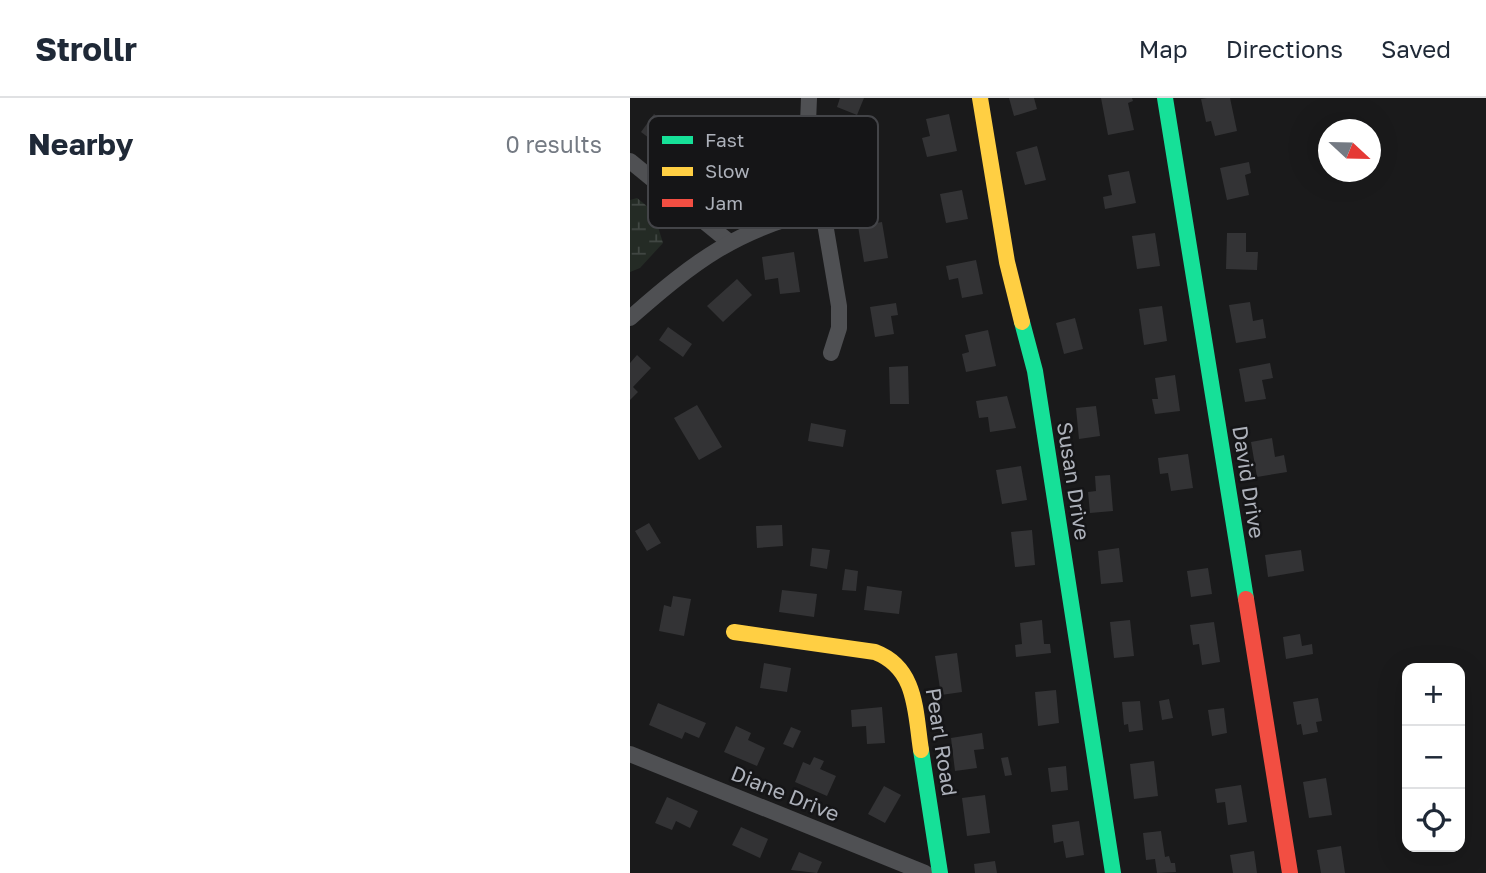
<!DOCTYPE html>
<html lang="en">
<head>
<meta charset="utf-8">
<style>
  :root { --surface:#fff; --page:#f2f2f3; --text:#1f2937; --muted:#747a83; --line:#e0e1e3 }
  body { margin:0; font-family:"Golos Text",sans-serif; background:var(--page); color:var(--text) }
  .controls { position:absolute; right:21px; bottom:21px; display:grid; overflow:hidden; border-radius:14px; box-shadow:0 7px 28px #0002 }
  .controls button { width:63px; height:63px; display:grid; place-items:center; padding:0; border:0; border-bottom:2px solid var(--line); background:var(--surface); color:var(--text); font:35px sans-serif }
  .compass { position:absolute; left:688px; top:21px; width:63px; height:63px; border-radius:50%; background:var(--surface); box-shadow:0 7px 28px #0002; rotate:112deg }
  .list { margin:0; padding:0; list-style:none }
  h2 { display:flex; justify-content:space-between; align-items:center; height:91px; margin:0; padding:0 28px; font-size:30px }
  h2 small { font-size:23px; font-weight:400; color:var(--muted) }
  .icon { flex:none; width:38px; height:38px; fill:none; stroke:currentColor; stroke-width:2; stroke-linecap:round; stroke-linejoin:round }
  .map { position:relative; flex:none; width:856px; height:775px; overflow:hidden }
  header { display:flex; align-items:center; gap:42px; box-sizing:border-box; height:98px; padding:0 35px; background:var(--surface); border-bottom:2px solid var(--line) }
  header strong { font-size:33px }
  nav { display:flex; gap:38px; margin-inline-start:auto; font-size:24px }
  main { display:flex }
  aside { flex:1; background:var(--surface) }
  .map>svg:first-child { display:block }
</style>
</head>
<body>
<header>
<strong>Strollr</strong>
<nav><a>Map</a><a>Directions</a><a>Saved</a></nav>
</header>
<main>
<aside>
<h2>Nearby<small>0 results</small></h2>
<ul class="list">
</ul>
</aside>
<div class="map">
<svg width="856" height="775" viewBox="0 0 856 775">
  <defs>
    <pattern id="wetland-marsh" width="20" height="14" patternUnits="userSpaceOnUse" patternTransform="scale(1.75)"><rect width="20" height="14" fill="#242b25"/><path d="M1 5h8M5 5V1M11 12h8M15 12V8" fill="none" stroke="#414743"/></pattern>
  </defs>
  <rect width="100%" height="100%" fill="#1a1a1b"/>
  <path fill="url(#wetland-marsh)" d="M7,100L23,113L33,145L10,170L0,174V102Z"/>
  <g fill="#333335">
    <path d="M210,0H234L227,17L207,9Z"/>
    <path d="M379,0H404L407,11L384,18Z"/>
    <path d="M471,0H502L503,3L498,5L504,32L478,37Z"/>
    <path d="M577,0H600L607,33L585,38L581,23L576,24L571,1Z"/>
    <path d="M24,16L44,31L41,34L50,42L39,55L11,34Z"/>
    <path d="M319,16L327,53L297,59L292,40L300,38L296,21Z"/>
    <path d="M407,48L416,82L395,87L386,54Z"/>
    <path d="M619,64L621,75L615,77L619,97L597,102L590,70Z"/>
    <path d="M499,73L506,105L475,111L473,99L482,97L478,77Z"/>
    <path d="M332,92L338,121L316,125L310,96Z"/>
    <path d="M252,124L258,160L234,164L228,128Z"/>
    <path d="M525,135L530,168L507,171L502,138Z"/>
    <path d="M597,135H616V154H628L627,172L596,171Z"/>
    <path d="M164,154L170,194L150,196L148,180L135,182L132,159Z"/>
    <path d="M346,162L353,196L332,200L328,180L319,182L316,168Z"/>
    <path d="M107,181L122,197L93,224L77,208Z"/>
    <path d="M620,204L623,223L633,221L636,240L606,245L599,207Z"/>
    <path d="M266,205L268,217L261,218L264,236L245,239L240,209Z"/>
    <path d="M532,208L537,243L514,247L509,211Z"/>
    <path d="M445,220L453,251L434,256L426,225Z"/>
    <path d="M38,229L62,246L53,259L29,242Z"/>
    <path d="M358,232L366,268L336,274L332,256L339,254L335,237Z"/>
    <path d="M7,257L21,270L3,289L8,294L0,302V265Z"/>
    <path d="M640,265L643,280L632,282L636,301L615,304L609,271Z"/>
    <path d="M278,268L279,306H260L259,269Z"/>
    <path d="M545,277L550,313L525,316L522,301H528L525,280Z"/>
    <path d="M377,298L386,330L360,334L358,319L349,320L346,303Z"/>
    <path d="M67,307L92,349L69,362L44,320Z"/>
    <path d="M466,308L470,338L449,341L446,310Z"/>
    <path d="M181,325L216,332L213,349L178,343Z"/>
    <path d="M642,340L645,359L654,357L657,374L627,379L621,344Z"/>
    <path d="M558,356L563,390L541,393L538,375L530,376L528,360Z"/>
    <path d="M391,368L397,402L372,406L366,372Z"/>
    <path d="M480,377L483,413L460,415L458,394L466,393L465,378Z"/>
    <path d="M19,425L31,445L17,453L5,433Z"/>
    <path d="M152,427L153,448L127,450L126,428Z"/>
    <path d="M402,432L405,467L385,469L381,434Z"/>
    <path d="M182,450L200,452L197,471L180,468Z"/>
    <path d="M489,450L493,484L471,486L468,453Z"/>
    <path d="M671,452L674,473L638,479L635,457Z"/>
    <path d="M578,470L582,496L561,499L557,473Z"/>
    <path d="M215,471L228,473L226,493L212,492Z"/>
    <path d="M237,488L272,493L269,516L234,512Z"/>
    <path d="M152,492L187,496L184,519L149,514Z"/>
    <path d="M43,498L61,501L54,538L29,533L34,507L41,509Z"/>
    <path d="M412,522L414,546H420L421,555L386,559L385,547L392,546L390,525Z"/>
    <path d="M500,522L504,558L484,560L480,524Z"/>
    <path d="M584,524L590,564L572,567L569,546L563,547L560,527Z"/>
    <path d="M670,536L672,548L682,546L683,556L656,561L653,539Z"/>
    <path d="M327,555L332,594L311,597L305,558Z"/>
    <path d="M134,565L161,570L157,594L130,590Z"/>
    <path d="M426,592L429,625L408,628L405,594Z"/>
    <path d="M688,600L692,623L686,624L688,634L673,637L671,626L667,627L663,604Z"/>
    <path d="M539,601L543,620L532,622L529,603Z"/>
    <path d="M510,603L513,632L499,634L498,626L494,627L492,604Z"/>
    <path d="M28,605L76,625L69,640L55,634L52,641L19,627Z"/>
    <path d="M252,609L255,645L237,646L236,628L222,629L221,612Z"/>
    <path d="M594,610L597,635L582,638L578,612Z"/>
    <path d="M106,628L121,635L118,642L135,650L127,668L94,654Z"/>
    <path d="M161,629L171,633L163,650L153,646Z"/>
    <path d="M352,635L354,651L344,652L347,670L325,673L321,640Z"/>
    <path d="M184,659L194,663L190,671L206,678L197,698L165,684L173,664L180,667Z"/>
    <path d="M378,659L382,677L375,678L371,660Z"/>
    <path d="M524,663L528,698L504,701L500,666Z"/>
    <path d="M436,668L438,692L421,694L418,670Z"/>
    <path d="M696,680L702,717L679,720L673,684Z"/>
    <path d="M611,687L617,724L598,727L595,704L587,705L585,691Z"/>
    <path d="M254,688L271,697L255,725L238,716Z"/>
    <path d="M355,697L360,735L337,738L332,700Z"/>
    <path d="M37,699L68,713L60,730L46,723L42,732L25,725Z"/>
    <path d="M449,723L454,757L436,760L433,743L424,745L422,727Z"/>
    <path d="M111,729L138,741L130,760L102,747Z"/>
    <path d="M531,733L535,759L539,758L541,765H545L546,774L527,775L525,761L516,762L513,735Z"/>
    <path d="M711,748L715,775H691L687,752Z"/>
    <path d="M624,753L627,775H603L600,757Z"/>
    <path d="M169,754L192,764L187,775L161,772Z"/>
    <path d="M365,763L367,775H345L344,766Z"/>
  </g>
  <g fill="none" stroke-linecap="round" stroke-linejoin="round">
    <g stroke="#4f5053" stroke-width="16">
      <path d="M179,0L178,25L209,208V230L201,255"/>
      <path d="M0,63L98,143"/>
      <path d="M0,220C64,164 107,130 191,112"/>
      <path d="M0,656L295,775"/>
    </g>
    <g stroke="#16e098" stroke-width="16">
      <path d="M535,0L616,501"/>
      <path d="M392,224L405,273L483,775"/>
      <path d="M291,652L310,775"/>
    </g>
    <g stroke="#ffcf43" stroke-width="16">
      <path d="M350,0L377,164L392,224"/>
      <path d="M104,534L245,554C287,570 285,613 291,652"/>
    </g>
    <path stroke="#f24e42" stroke-width="16" d="M616,501L660,775"/>
  </g>
  <g text-anchor="middle" stroke-width="5" stroke-linejoin="round" paint-order="stroke">
    <g font-size="21" fill="#adb1ba" stroke="#151517">
      <text transform="translate(443 383) rotate(81)" y="7">Susan Drive</text>
      <text transform="translate(618 384) rotate(81)" y="7">David Drive</text>
      <text transform="translate(311 644) rotate(81)" y="7">Pearl Road</text>
      <text transform="translate(155 696) rotate(22)" y="7">Diane Drive</text>
    </g>
  </g>
  <rect x="18" y="18" width="230" height="112" rx="10" fill="#151517" stroke="#434448" stroke-width="2"/>
  <rect x="32" y="38" width="31" height="8" fill="#16e098"/>
  <rect x="32" y="69" width="31" height="9" fill="#ffcf43"/>
  <rect x="32" y="101" width="31" height="8" fill="#f24e42"/>
  <g font-size="19" fill="#adb1ba">
    <text x="75" y="49">Fast</text>
    <text x="75" y="80">Slow</text>
    <text x="75" y="112">Jam</text>
  </g>
</svg>
<div class="controls">
<button>+</button>
<button>−</button>
<button><svg class="icon" aria-label="locate" viewBox="0 0 24 24"><circle cx="12" cy="12" r="6"/><path d="M12 2v4M12 18v4M2 12h4M18 12h4"/></svg></button>
</div>
<svg class="compass" viewBox="-18 -18 36 36"><path d="M0-13l5 13h-10z" fill="#e53935"/><path d="M0 13l5-13h-10z" fill="#747a83"/></svg>
</div>
</main>
</body>
</html>
